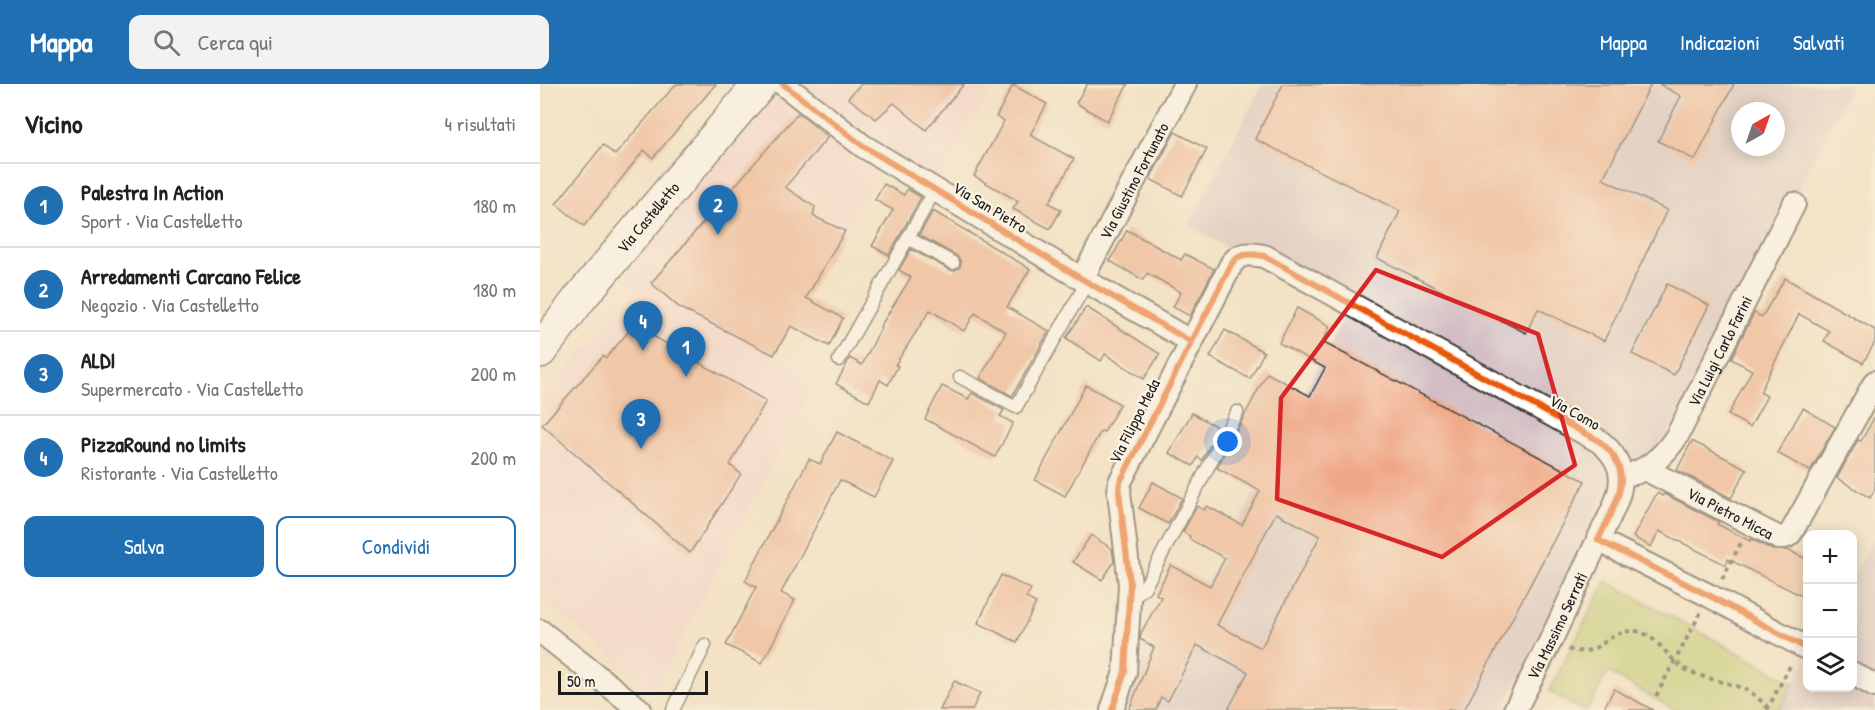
<!DOCTYPE html>
<html lang="it">
<head>
<meta charset="utf-8">
<style>
  :root { --surface:#fff; --page:#f2f2f2; --text:#202124; --muted:#757577; --line:#e0e0e0; --accent:#1f6fb2 }
  body { margin:0; font-family:"Patrick Hand",sans-serif; background:var(--page); color:var(--text) }
  .controls { position:absolute; right:18px; bottom:18px; display:grid; overflow:hidden; border-radius:12px; box-shadow:0 3px 15px #0003 }
  .controls button { width:54px; height:54px; display:grid; place-items:center; padding:0; border:0; border-bottom:2px solid var(--line); background:var(--surface); color:var(--text); font:30px sans-serif }
  .compass { position:absolute; left:1191px; top:18px; width:54px; height:54px; border-radius:50%; background:var(--surface); box-shadow:0 3px 15px #0003; rotate:40deg }
  .scale { position:absolute; left:18px; bottom:15px; width:150px; box-sizing:border-box; padding-left:6px; border:3px solid #1c1c1c; border-top:0; font-size:16px; line-height:21px; white-space:nowrap; color:#1c1c1c; -webkit-text-stroke:4px #fcf5e5; paint-order:stroke }
  .you { position:absolute; left:688px; top:358px; width:21px; height:21px; margin:-15px; border:4px solid #fff; border-radius:50%; background:#1a73e8; box-shadow:0 0 0 9px #1a73e833 }
  .badge { display:grid; place-items:center; width:39px; height:39px; border-radius:50%; background:var(--accent); color:#fff; font-size:20px; font-weight:700 }
  .pin { position:absolute; translate:-50% -50px; filter:drop-shadow(0 2px 3px #0008) }
  .pin::after { content:''; position:absolute; top:32px; width:21px; height:18px; background:inherit; clip-path:polygon(0 0,100% 0,50% 100%) }
  .list { margin:0; padding:0; list-style:none }
  h2 { display:flex; justify-content:space-between; align-items:center; height:78px; margin:0; padding:0 24px; font-size:26px }
  h2 small { font-size:20px; font-weight:400; color:var(--muted) }
  .list li { display:grid; grid-template-columns:39px 1fr auto; gap:18px; align-items:center; box-sizing:border-box; height:84px; padding:0 24px; border-top:2px solid var(--line) }
  .list b { display:block; font-size:22px; white-space:nowrap }
  .list p { margin:0; font-size:20px; white-space:nowrap; color:var(--muted) }
  .list em { font-size:20px; font-style:normal; color:var(--muted) }
  .actions { display:flex; gap:12px; padding:18px 24px }
  .actions a { flex:1; padding:14px 0; border:2px solid var(--accent); border-radius:12px; text-align:center; font-size:21px; color:var(--accent) }
  .actions .main { background:var(--accent); color:#fff }
  .icon { flex:none; width:33px; height:33px; fill:none; stroke:currentColor; stroke-width:2; stroke-linecap:round; stroke-linejoin:round }
  .map { position:relative; flex:none; width:1335px; height:626px; overflow:hidden }
  header { display:flex; align-items:center; gap:36px; box-sizing:border-box; height:84px; padding:0 30px; background:var(--accent); color:#fff }
  header strong { font-size:28px }
  nav { display:flex; gap:33px; margin-inline-start:auto; font-size:21px }
  .search { width:420px; height:54px; background:var(--page); display:flex; align-items:center; gap:15px; box-sizing:border-box; padding:0 21px; border-radius:12px; color:var(--muted); font-size:22px }
  main { display:flex }
  aside { flex:1; background:var(--surface) }
  .map>svg:first-child { display:block }
</style>
</head>
<body>
<header>
<strong>Mappa</strong>
<div class="search"><svg class="icon" aria-label="search" viewBox="0 0 24 24"><circle cx="10" cy="10" r="6"/><path d="M15 15l6 6"/></svg>Cerca qui</div>
<nav><a>Mappa</a><a>Indicazioni</a><a>Salvati</a></nav>
</header>
<main>
<aside>
<h2>Vicino<small>4 risultati</small></h2>
<ul class="list">
<li><span class="badge">1</span><div><b>Palestra In Action</b><p>Sport · Via Castelletto</p></div><em>180 m</em></li>
<li><span class="badge">2</span><div><b>Arredamenti Carcano Felice</b><p>Negozio · Via Castelletto</p></div><em>180 m</em></li>
<li><span class="badge">3</span><div><b>ALDI</b><p>Supermercato · Via Castelletto</p></div><em>200 m</em></li>
<li><span class="badge">4</span><div><b>PizzaRound no limits</b><p>Ristorante · Via Castelletto</p></div><em>200 m</em></li>
</ul>
<div class="actions"><a class="main">Salva</a><a>Condividi</a></div>
</aside>
<div class="map">
<svg width="1335" height="626" viewBox="0 0 1335 626">
  <rect width="100%" height="100%" fill="#fcf5e5"/>
  <filter id="ink" filterUnits="userSpaceOnUse"><feTurbulence type="fractalNoise" baseFrequency=".0167" numOctaves="2"/><feDisplacementMap in="SourceGraphic" scale="12" xChannelSelector="R" yChannelSelector="G"/><feConvolveMatrix kernelMatrix="1 2 1 2 8 2 1 2 1" color-interpolation-filters="sRGB"/></filter>
  <filter id="wash" filterUnits="userSpaceOnUse"><feTurbulence type="fractalNoise" baseFrequency=".008" numOctaves="4" result="noise"/><feDisplacementMap in="SourceGraphic" scale="24" xChannelSelector="R" yChannelSelector="G"/><feGaussianBlur stdDeviation="1.35" result="paint"/><feColorMatrix in="noise" values="0 0 0 0 0 0 0 0 0 0 0 0 0 0 0 0 0 1.4 0 .05"/><feComposite in="paint" operator="in"/></filter>
  <g filter="url(#wash)">
    <rect width="100%" height="100%" fill="#f3e2c5"/>
    <path fill="#f7d0ce" d="M244,0H454L397,100L349,69L266,214L234,271L278,295L113,609L0,511V318L97,205L82,193Z"/>
    <g fill="#d2bec4" fill-rule="evenodd">
      <path d="M723,0H1311L1258,107L1241,131L1121,363L1071,388L1048,452L1000,554L962,626H578L593,575L628,577L805,230L648,142ZM1200,27H1236V63H1200Z"/>
      <path d="M1335,453V626H1239L1267,575L1268,604H1312L1313,493Z"/>
    </g>
    <path fill="#bac96b" stroke="#6b7244" stroke-width="1.5" d="M1066,497L1254,599L1239,626H1135L1068,588L1047,626H1041L1009,607Z"/>
    <g id="blocks">
      <g fill="#eea684" fill-rule="evenodd">
        <path d="M136,0H176L113,74L104,66L44,142L16,120L63,61L75,71Z"/>
        <path d="M321,0H424L386,46L354,19L336,35L308,14Z"/>
        <path d="M547,0H588L567,37L536,19Z"/>
        <path d="M743,0H1111L1063,95L1127,126L1064,257L998,225L986,249L837,174L860,127L715,55Z"/>
        <path d="M1119,0H1194L1155,76L1118,57L1141,12Z"/>
        <path d="M473,1L507,20L490,51L534,75L509,119L521,126L510,145L473,125L478,117L434,92L464,37L456,33Z"/>
        <path d="M258,29L288,53L245,103L275,123L273,132L305,147L266,214L303,234L289,262L251,242L234,271L140,224L111,199Z"/>
        <path d="M635,48L667,65L642,112L610,95Z"/>
        <path d="M344,100L364,111L367,105L381,113L349,171L332,162L353,126L335,116Z"/>
        <path d="M393,127L490,185L467,223L509,247L472,312L440,294L466,248L435,229L424,247L390,226L355,281L358,282L348,301L340,296L329,318L296,300L310,274L322,281L341,244L340,243L371,193L359,186L371,165L410,186L414,187L420,183L421,178L417,172L379,151Z"/>
        <path d="M587,146L641,176L645,170L674,185L650,232L633,223L641,208L607,189L603,196L570,177Z"/>
        <path d="M1245,194L1335,246V258L1323,279L1284,257L1289,247L1259,230L1220,308L1227,312L1210,343L1188,331L1212,286L1191,275L1214,229L1222,233Z"/>
        <path d="M1127,200L1169,221L1134,291L1092,270Z"/>
        <path d="M546,223L620,270L604,295L565,270L561,277L526,254Z"/>
        <path d="M757,224L790,242L782,258L1045,397L924,626H688L708,588L657,561L628,617L621,613L616,626H589L614,563L600,555L601,549L621,513L616,510L631,481L670,502L685,474L649,455L650,452L643,448L657,422L664,426L667,422L702,441L720,407L677,384L727,289L770,312L785,284L739,259ZM736,429L780,452L721,564L677,541Z"/>
        <path d="M94,241L226,317L190,381L201,390L150,469L2,341L63,272L66,274Z"/>
        <path d="M685,246L724,268L710,295L670,273Z"/>
        <path d="M546,301L580,320L564,348L561,347L525,412L495,396Z"/>
        <path d="M402,302L428,315L432,309L464,326L460,332L473,339L455,373L385,335Z"/>
        <path d="M1263,324L1295,343L1270,387L1237,369Z"/>
        <path d="M652,329L679,344L662,376L658,373L653,382L629,369Z"/>
        <path d="M1335,332V405L1330,414L1297,394L1318,356L1321,357Z"/>
        <path d="M297,348L353,377L334,413L300,396L241,509L255,516L222,579L186,561L216,503L205,497L269,375L280,380Z"/>
        <path d="M1152,357L1207,385L1191,414L1137,386Z"/>
        <path d="M613,398L642,414L628,440L599,424Z"/>
        <path d="M1117,409L1123,412L1124,410L1179,438L1177,440L1210,457L1211,455L1233,466H1248L1268,476V515L1188,475L1186,481L1119,447L1111,463L1093,453Z"/>
        <path d="M551,451L572,465L574,478L562,496L533,478Z"/>
        <path d="M461,491L491,505L486,514L496,519L477,558L438,539Z"/>
        <path d="M414,597L440,609L432,626H400Z"/>
        <path d="M1074,605L1113,626H1063Z"/>
      </g>
    </g>
  </g>
  <g filter="url(#ink)">
    <use href="#blocks" fill-opacity="0" stroke="#3c3a35" stroke-width="1.5"/>
    <g fill="none" stroke-linecap="round" stroke-linejoin="round">
      <g stroke="#3c3a35" stroke-width="15">
        <g id="service">
          <path d="M368,154L413,179"/>
          <path d="M299,276L395,106"/>
          <path d="M420,293L476,323L547,198"/>
          <path d="M589,516L604,504L608,497L697,328"/>
          <path d="M133,626L165,561"/>
        </g>
      </g>
      <g stroke="#3c3a35" stroke-width="26">
        <g id="minor">
          <path d="M243,0L323,62L542,195L650,257"/>
          <path id="s1" d="M542,195L645,0"/>
          <path id="s2" d="M1105,385L1239,454C1246,453 1249,452 1252,447L1335,298"/>
          <path id="s3" d="M1095,389C1114,381 1126,369 1137,352L1254,120"/>
          <path d="M0,547L100,626"/>
          <path d="M1312,589L1335,602"/>
          <path d="M572,626L585,588L590,500L579,408L580,398L692,179C701,168 711,170 724,172L1059,357C1099,388 1075,420 1058,456L1170,512L1268,565"/>
          <path id="s4" d="M975,626L1010,558L1058,456"/>
        </g>
      </g>
      <g stroke="#3c3a35" stroke-width="36">
        <g id="secondary">
          <path id="s5" d="M0,267L40,214L220,0"/>
        </g>
      </g>
      <g stroke="#3c3a35" stroke-width="4" stroke-dasharray="4.5 4.5" stroke-linecap="butt">
        <path d="M1182,495L1202,457"/>
        <path d="M1028,565C1060,576 1066,545 1095,547C1115,549 1126,572 1142,583C1158,594 1184,597 1202,604C1212,607 1220,617 1228,623"/>
        <path d="M1116,612L1161,528"/>
        <path d="M1227,626L1252,578"/>
      </g>
      <use href="#service" stroke="#fff" stroke-width="12"/>
      <use href="#minor" stroke="#fff" stroke-width="22"/>
      <use href="#secondary" stroke="#fff" stroke-width="33"/>
      <g stroke="#fcf5e5" stroke-width="10">
        <g id="cycleway">
          <path d="M243,0L323,62L542,195L650,257"/>
          <path d="M572,626L585,588L590,500L579,408L580,398L692,179C701,168 711,170 724,172L1059,357C1099,388 1075,420 1058,456L1170,512L1268,565"/>
        </g>
      </g>
      <use href="#cycleway" stroke="#e8590c" stroke-width="6"/>
    </g>
  </g>
  <path d="M0 0H1335V626H0ZM836,186L998,250L1035,381L902,473L737,415L741,314Z" fill="#f3e2c5" fill-opacity=".55" fill-rule="evenodd"/>
  <path fill="none" stroke="#d62828" stroke-width="4.5" stroke-linejoin="round" d="M836,186L998,250L1035,381L902,473L737,415L741,314Z"/>
  <g text-anchor="middle" stroke-width="4.5" stroke-linejoin="round" paint-order="stroke">
    <g font-size="16" fill="#1c1c1c" stroke="#fcf5e5">
      <text dy="6" stroke="none"><textPath href="#s1" startOffset="111">Via Giustino Fortunato</textPath></text>
      <text transform="translate(450 123) rotate(31)" y="6">Via San Pietro</text>
      <text dy="6" stroke="none"><textPath href="#s5" startOffset="172">Via Castelletto</textPath></text>
      <text dy="6" stroke="none"><textPath href="#s3" startOffset="152">Via Luigi Carlo Farini</textPath></text>
      <text transform="translate(1035 328) rotate(29)" y="6">Via Como</text>
      <text transform="translate(594 337) rotate(-63)" y="6">Via Filippo Meda</text>
      <text dy="6" stroke="none"><textPath href="#s2" startOffset="96">Via Pietro Micca</textPath></text>
      <text dy="6" stroke="none"><textPath href="#s4" startOffset="94">Via Massimo Serrati</textPath></text>
    </g>
  </g>
</svg>
<div class="controls">
<button>+</button>
<button>−</button>
<button><svg class="icon" aria-label="layers" viewBox="0 0 24 24"><path d="M12 4l9 5-9 5-9-5zM3 14l9 5 9-5"/></svg></button>
</div>
<svg class="compass" viewBox="-18 -18 36 36"><path d="M0-13l5 13h-10z" fill="#e53935"/><path d="M0 13l5-13h-10z" fill="#757577"/></svg>
<div class="scale">50 m</div>
<div class="you"></div>
<div class="pin badge" style="left:146px;top:293px">1</div>
<div class="pin badge" style="left:178px;top:151px">2</div>
<div class="pin badge" style="left:101px;top:365px">3</div>
<div class="pin badge" style="left:103px;top:267px">4</div>
</div>
</main>
</body>
</html>
